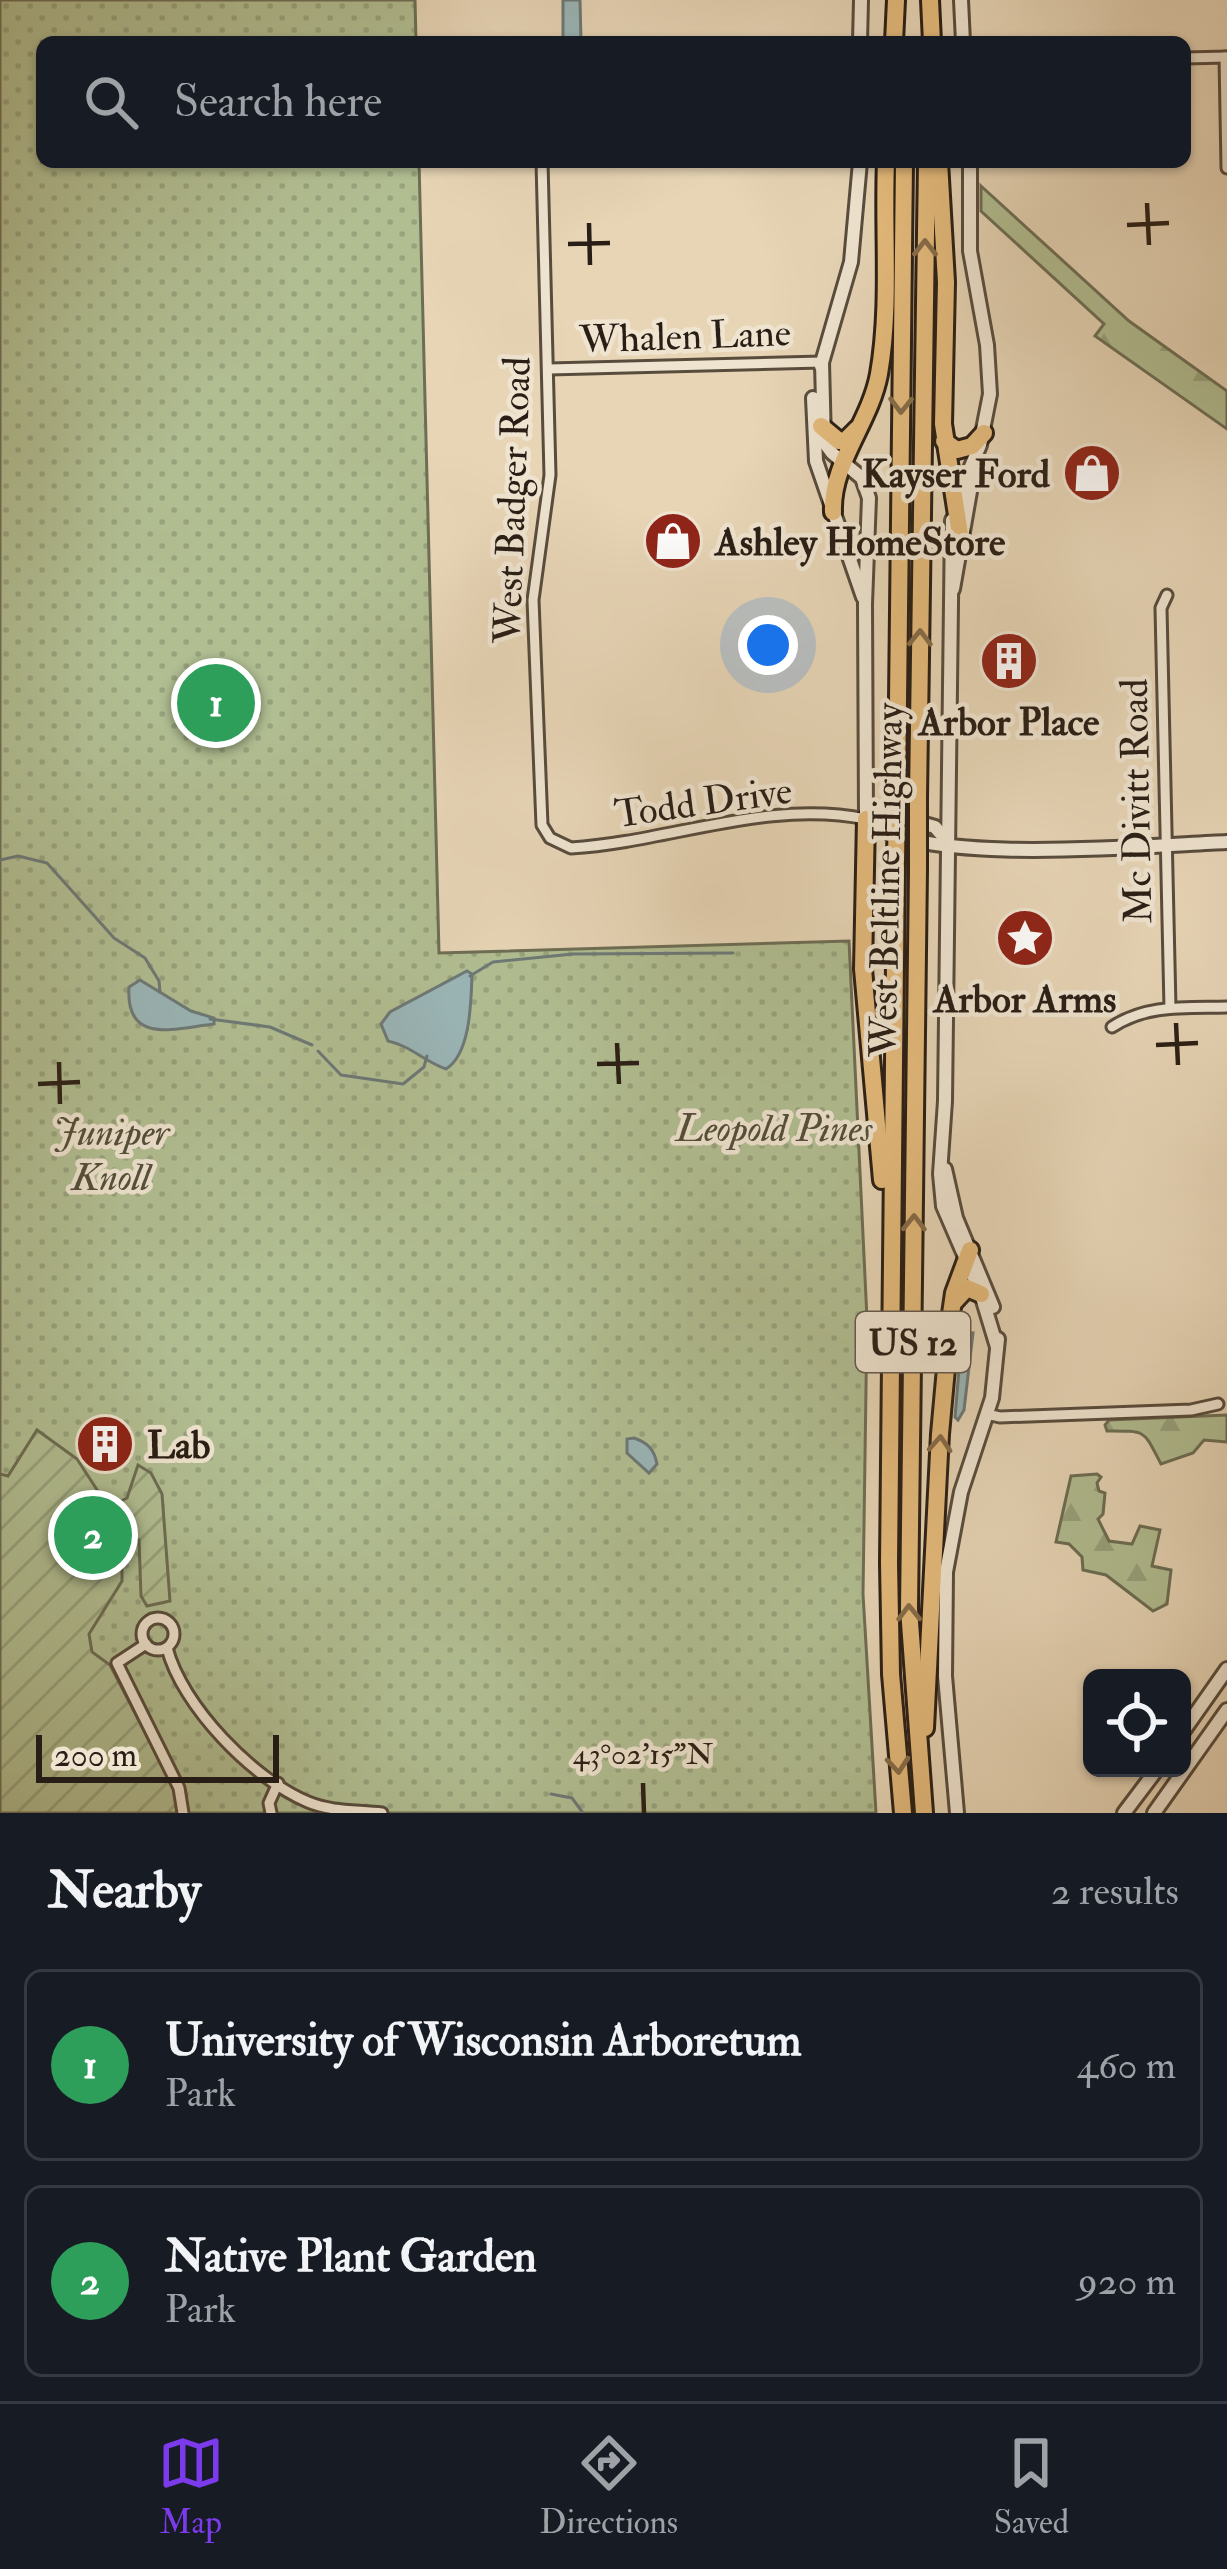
<!DOCTYPE html>
<html lang="en">
<head>
<meta charset="utf-8">
<style>
  :root { --surface:#171b24; --page:#242831; --text:#f1f3f6; --muted:#9ea1a6; --line:#363941; --accent:#7c3aed }
  body { margin:0; font-family:"IM FELL Double Pica",serif; background:var(--page); color:var(--text) }
  .controls { position:absolute; right:36px; bottom:36px; display:grid; overflow:hidden; border-radius:18px; box-shadow:0 3px 9px #0004 }
  .controls button { width:108px; height:108px; display:grid; place-items:center; padding:0; border:0; border-bottom:3px solid var(--line); background:var(--surface); color:var(--text); font:60px sans-serif }
  .scale { position:absolute; left:36px; bottom:30px; width:243px; box-sizing:border-box; padding-left:12px; border:6px solid #291e15; border-top:0; font-size:33px; line-height:42px; white-space:nowrap; color:#291e15; -webkit-text-stroke:9px #efe4d0; paint-order:stroke }
  .you { position:absolute; left:768px; top:645px; width:42px; height:42px; margin:-30px; border:9px solid #fff; border-radius:50%; background:#1a73e8; box-shadow:0 0 0 18px #1a73e833 }
  .badge { display:grid; place-items:center; width:78px; height:78px; border-radius:50%; background:var(--accent); color:#fff; font-size:39px; font-weight:700 }
  .pin { position:absolute; translate:-50% -50%; border:6px solid #fff; box-shadow:0 3px 12px #0006 }
  .list { margin:0; padding:0; list-style:none }
  h2 { display:flex; justify-content:space-between; align-items:center; height:156px; margin:0; padding:0 48px; font-size:51px }
  h2 small { font-size:39px; font-weight:400; color:var(--muted) }
  .list li { display:grid; grid-template-columns:78px 1fr auto; gap:36px; align-items:center; box-sizing:border-box; height:192px; margin:0 24px 24px; padding:0 24px; border:3px solid var(--line); border-radius:18px }
  .list b { display:block; font-size:45px; white-space:nowrap }
  .list p { margin:0; font-size:39px; white-space:nowrap; color:var(--muted) }
  .list em { font-size:39px; font-style:normal; color:var(--muted) }
  .icon { flex:none; width:66px; height:66px; fill:none; stroke:currentColor; stroke-width:2; stroke-linecap:round; stroke-linejoin:round }
  .map { position:relative; flex:none; width:1227px; height:1813px; overflow:hidden }
  .search { position:absolute; background:var(--surface); box-shadow:0 3px 9px #0004; left:36px; right:36px; top:36px; height:132px; display:flex; align-items:center; gap:30px; box-sizing:border-box; padding:0 42px; border-radius:18px; color:var(--muted); font-size:45px }
  .sheet { height:588px; background:var(--surface) }
  nav { display:flex; justify-content:space-around; align-items:center; box-sizing:border-box; height:168px; border-top:3px solid var(--line); background:var(--surface); font-size:33px; color:var(--muted) }
  nav a { display:grid; justify-items:center; gap:6px }
  nav .on { color:var(--accent) }
  .map>svg:first-child { display:block }
</style>
</head>
<body>
<div class="map">
<svg width="1227" height="1813" viewBox="0 0 1227 1813">
  <defs>
    <pattern id="forest-firs" width="22" height="20" patternUnits="userSpaceOnUse" patternTransform="scale(3)"><rect width="22" height="20" fill="#b1be92"/><path d="M5 1l3.5 6h-7zM16 11l3.5 6h-7z" fill="#98a37d"/></pattern>
    <pattern id="park-dots" width="8" height="8" patternUnits="userSpaceOnUse" patternTransform="scale(3)"><rect width="8" height="8" fill="#b1be92"/><path d="M2 2h.1M6 6h.1" fill="none" stroke="#98a37d" stroke-width="1.8" stroke-linecap="round"/></pattern>
    <pattern id="garden-furrows" width="10" height="10" patternUnits="userSpaceOnUse" patternTransform="scale(3)"><rect width="10" height="10" fill="#b1be92"/><path d="M-1 1l2-2M0 10L10 0M9 11l2-2" fill="none" stroke="#98a37d"/></pattern>
  </defs>
  <rect width="100%" height="100%" fill="#e7d5b6"/>
  <filter id="stains"><feTurbulence type="fractalNoise" baseFrequency=".00167" numOctaves="4"/><feColorMatrix values="0 0 0 0 .2 0 0 0 0 .09 0 0 0 0 .02 0 0 0 .5 -.17"/></filter>
  <radialGradient id="worn" r=".72"><stop offset=".6" stop-color="#630" stop-opacity="0"/><stop offset="1" stop-color="#630" stop-opacity=".3"/></radialGradient>
  <g fill="url(#forest-firs)" stroke="#6d6e54" stroke-width="3">
    <path d="M981,186L1129,321L1227,391V429L1095,336L1104,324L981,211Z"/>
    <path d="M1227,1415V1442L1204,1440L1193,1453L1161,1464C1143,1430 1148,1431 1107,1431L1105,1425L1109,1420Z"/>
    <path d="M1097,1474L1101,1477L1097,1483L1099,1491L1105,1493L1103,1514L1098,1519L1109,1541L1132,1544L1140,1526L1160,1530L1152,1566L1171,1570L1167,1604L1153,1611L1106,1575L1083,1570L1082,1557L1069,1544L1056,1542L1071,1476Z"/>
  </g>
  <path fill="url(#park-dots)" stroke="#6d6e54" stroke-width="3" d="M0,0H415L416,42H42V162H419L439,953L849,941L867,1319L863,1594L876,1813H0Z"/>
  <path fill="url(#garden-furrows)" stroke="#6d6e54" stroke-width="3" d="M37,1430L77,1459L105,1502L117,1503L127,1498L138,1465L151,1473L162,1494L170,1601L147,1606L141,1596L139,1540H122V1581L89,1634L92,1652L110,1665L177,1794L178,1813H0V1474L8,1476Z"/>
  <g fill="#9ab6b8" stroke="#6d7977" stroke-width="3">
    <path d="M563,0H580L581,42H563Z"/>
    <path d="M467,971L472,974C471,1001 471,1053 446,1069C425,1062 411,1046 388,1041L381,1024L390,1012Z"/>
    <path d="M140,980L191,1011L214,1018V1024C176,1028 125,1046 129,987Z"/>
    <path d="M973,1333L964,1410L958,1420L955,1417L962,1334Z"/>
    <path d="M634,1438C648,1443 654,1449 657,1464L649,1473L627,1453V1439Z"/>
  </g>
  <g fill="none" stroke-linecap="round" stroke-linejoin="round">
    <g stroke="#6d7977" stroke-width="3">
      <path d="M0,860L18,856L47,863L114,938L145,958L159,981L160,992"/>
      <path d="M470,976L493,962L573,954L733,953"/>
      <path d="M210,1019L270,1027L312,1045"/>
      <path d="M318,1051L341,1075L403,1084L424,1067L427,1056"/>
      <path d="M551,1794L572,1798L583,1813"/>
    </g>
    <g stroke="#584c3d" stroke-width="15">
      <g id="minor">
        <path d="M1225,57L1227,168"/>
        <path d="M1185,58L1227,57"/>
        <path d="M542,162L550,475L533,600L542,825L550,838L571,848C669,842 767,799 866,819"/>
        <path d="M549,369L822,362"/>
        <path d="M1167,595L1161,608L1170,1008"/>
        <path d="M1112,1027C1147,1004 1186,1008 1227,1007"/>
        <path d="M986,1414L1000,1417L1191,1410L1218,1404"/>
        <circle cx="158" cy="1634" r="16"/>
        <path d="M146,1644L117,1663L179,1788L183,1813"/>
        <path d="M167,1648C182,1706 253,1779 308,1802C332,1812 357,1810 382,1813"/>
        <path d="M1182,1708L1193,1717"/>
        <path d="M271,1813L269,1803L278,1783"/>
      </g>
    </g>
    <g stroke="#584c3d" stroke-width="18">
      <g id="tertiary">
        <path d="M961,0L963,42"/>
        <path d="M860,42L861,0"/>
        <path d="M822,362L824,442L832,453L862,478L869,498L865,604L866,819"/>
        <path d="M821,366L851,262L860,162"/>
        <path d="M813,398L816,461L863,597"/>
        <path d="M957,500L980,445L990,394L987,345L970,251V162"/>
        <path d="M952,520L945,1101L940,1174L943,1206L981,1294L997,1347"/>
        <path d="M953,589L976,457"/>
        <path d="M866,819C916,868 1152,845 1227,842"/>
        <path d="M866,819L879,811L935,827L947,841"/>
        <path d="M945,1169L956,1218L993,1307"/>
        <path d="M1182,1733L1227,1669"/>
        <path d="M957,1813L945,1676L946,1572L961,1492L992,1398L998,1339"/>
        <path d="M1124,1813L1158,1768"/>
        <path d="M1154,1813L1227,1710"/>
      </g>
    </g>
    <g stroke="#291e15" stroke-width="22">
      <g id="motorway">
        <path d="M930,0L932,42"/>
        <path d="M894,42L896,0"/>
        <path d="M939,162L946,282L943,424L961,541"/>
        <path d="M821,426L839,441L846,440L857,429"/>
        <path d="M944,441L957,450L972,446L984,433"/>
        <path d="M833,512C831,463 870,423 879,374C891,305 883,232 886,162"/>
        <path d="M897,791L904,162"/>
        <path d="M918,797L927,162"/>
        <path d="M866,819L863,969L882,1180"/>
        <path d="M896,863L889,1563L891,1674L903,1813"/>
        <path d="M918,869L909,1609L924,1813"/>
        <path d="M953,1303L967,1288L981,1294"/>
        <path d="M925,1728L940,1434L951,1314L954,1293L970,1250"/>
      </g>
    </g>
    <use href="#minor" stroke="#efe4d0" stroke-width="9"/>
    <use href="#tertiary" stroke="#efe4d0" stroke-width="12"/>
    <use href="#motorway" stroke="#e4ba7b" stroke-width="16"/>
    <g stroke="#291e15" stroke-width="22" stroke-linecap="butt">
      <g id="motorway-bridge">
        <path d="M918,797V869"/>
        <path d="M896,863L897,791"/>
      </g>
    </g>
    <use href="#motorway-bridge" stroke="#e4ba7b" stroke-width="16"/>
  </g>
  <defs><path id="oneway-chevron" d="M-2-3.5L2.5 0L-2 3.5" fill="none" stroke-width="1.6" stroke-linecap="round" stroke-linejoin="round" transform="scale(3)"/></defs>
  <g stroke="#866c48">
    <use href="#oneway-chevron" transform="translate(925 248) rotate(-90)"/>
    <use href="#oneway-chevron" transform="translate(901 405) rotate(91)"/>
    <use href="#oneway-chevron" transform="translate(920 638) rotate(-89)"/>
    <use href="#oneway-chevron" transform="translate(914 1223) rotate(-89)"/>
    <use href="#oneway-chevron" transform="translate(940 1444) rotate(-86)"/>
    <use href="#oneway-chevron" transform="translate(909 1613) rotate(-91)"/>
    <use href="#oneway-chevron" transform="translate(898 1765) rotate(85)"/>
  </g>
  <path fill="none" stroke="#291e15" stroke-width="4.5" d="M1147,203L1149,245M589,223L590,265M1127,225L1169,223M568,244L610,243M1176,1023L1178,1065M617,1043L619,1084M1156,1045L1198,1043M59,1062L60,1104M597,1064L639,1063M38,1084L80,1082M643,1783L644,1813"/>
  <defs>
    <g id="shop-disc" transform="scale(3)"><circle r="9.5" fill="#8f2418" stroke="#efe4d0"/><path d="M-5-2.5h2.3a2.7 3.5 0 0 1 5.4 0H5L5.5 6h-11ZM-1.5-2.5h3a1.5 2.3 0 0 0-3 0Z" fill="#fff"/></g>
    <g id="building-disc" transform="scale(3)"><circle r="9.5" fill="#8f2418" stroke="#efe4d0"/><path d="M-4-6H4V6H1V3H-1V6H-4ZM-2.5-4.3h1.7v1.8h-1.7ZM.8-4.3h1.7v1.8H.8ZM-2.5-1h1.7V.8h-1.7ZM.8-1h1.7V.8H.8Z" fill="#fff"/></g>
    <g id="sight-disc" transform="scale(3)"><circle r="9.5" fill="#8f2418" stroke="#efe4d0"/><path d="M0-6L1.8-2.2L6-1.7L2.9 1.2L3.7 5.4L0 3.3L-3.7 5.4L-2.9 1.2L-6-1.7L-1.8-2.2Z" fill="#fff"/></g>
  </defs>
  <g fill-rule="evenodd">
    <use href="#shop-disc" x="1092" y="473"/>
    <use href="#shop-disc" x="673" y="541"/>
    <use href="#building-disc" x="1009" y="661"/>
    <use href="#sight-disc" x="1025" y="938"/>
    <use href="#building-disc" x="105" y="1444"/>
  </g>
  <g text-anchor="middle" stroke-width="9" stroke-linejoin="round" paint-order="stroke">
    <rect fill="#efe4d0" stroke="#64594d" stroke-width="3" x="856" y="1312" width="114" height="60" rx="9"/>
    <g font-size="36" font-weight="bold" fill="#291e15">
      <text x="913" y="1355">US 12</text>
    </g>
    <g font-size="39" fill="#291e15" stroke="#efe4d0">
      <text transform="translate(685 335) rotate(-2)" y="14">Whalen Lane</text>
      <text transform="translate(511 500) rotate(-88)" y="14">West Badger Road</text>
      <text transform="translate(703 801) rotate(-8)" y="14">Todd Drive</text>
      <text transform="translate(1135 801) rotate(-91)" y="14">Mc Divitt Road</text>
      <text transform="translate(885 880) rotate(-89)" y="14">West Beltline Highway</text>
    </g>
    <g font-size="39" font-weight="bold" fill="#291e15" stroke="#efe4d0" text-anchor="start">
      <text x="1050" y="487" text-anchor="end">Kayser Ford</text>
      <text x="715" y="555">Ashley HomeStore</text>
      <text x="1009" y="735" text-anchor="middle">Arbor Place</text>
      <text x="1025" y="1012" text-anchor="middle">Arbor Arms</text>
      <text x="147" y="1458">Lab</text>
    </g>
    <g font-size="39" font-style="italic" fill="#524e3a" stroke="#efe4d0">
      <text x="774" y="1141">Leopold Pines</text>
      <text x="111" y="1145">Juniper<tspan x="111" dy="45">Knoll</tspan></text>
    </g>
  </g>
  <g font-size="30" text-anchor="middle" fill="#291e15" stroke="#efe4d0" stroke-width="9" stroke-linejoin="round" paint-order="stroke">
    <text x="643" y="1764">43°02'15"N</text>
  </g>
  <rect width="100%" height="100%" filter="url(#stains)"/>
  <rect width="100%" height="100%" fill="url(#worn)"/>
</svg>
<div class="controls">
<button><svg class="icon" aria-label="locate" viewBox="0 0 24 24"><circle cx="12" cy="12" r="6"/><path d="M12 2v4M12 18v4M2 12h4M18 12h4"/></svg></button>
</div>
<div class="scale">200 m</div>
<div class="you"></div>
<div class="pin badge" style="left:216px;top:703px;background:#2e9e5b">1</div>
<div class="pin badge" style="left:93px;top:1535px;background:#2e9e5b">2</div>
<div class="search"><svg class="icon" aria-label="search" viewBox="0 0 24 24"><circle cx="10" cy="10" r="6"/><path d="M15 15l6 6"/></svg>Search here</div>
</div>
<section class="sheet">
<h2>Nearby<small>2 results</small></h2>
<ul class="list">
<li><span class="badge" style="background:#2e9e5b">1</span><div><b>University of Wisconsin Arboretum</b><p>Park</p></div><em>460 m</em></li>
<li><span class="badge" style="background:#2e9e5b">2</span><div><b>Native Plant Garden</b><p>Park</p></div><em>920 m</em></li>
</ul>
</section>
<nav>
<a class="on"><svg class="icon" aria-label="map" viewBox="0 0 24 24"><path d="M3 6l6-2 6 2 6-2v14l-6 2-6-2-6 2zM9 4v14M15 6v14"/></svg>Map</a>
<a><svg class="icon" aria-label="directions" viewBox="0 0 24 24"><path d="M12 3l9 9-9 9-9-9zM9 14v-3h6M13 9l2 2-2 2"/></svg>Directions</a>
<a><svg class="icon" aria-label="saved" viewBox="0 0 24 24"><path d="M7 4h10v16l-5-4-5 4z"/></svg>Saved</a>
</nav>
</body>
</html>
